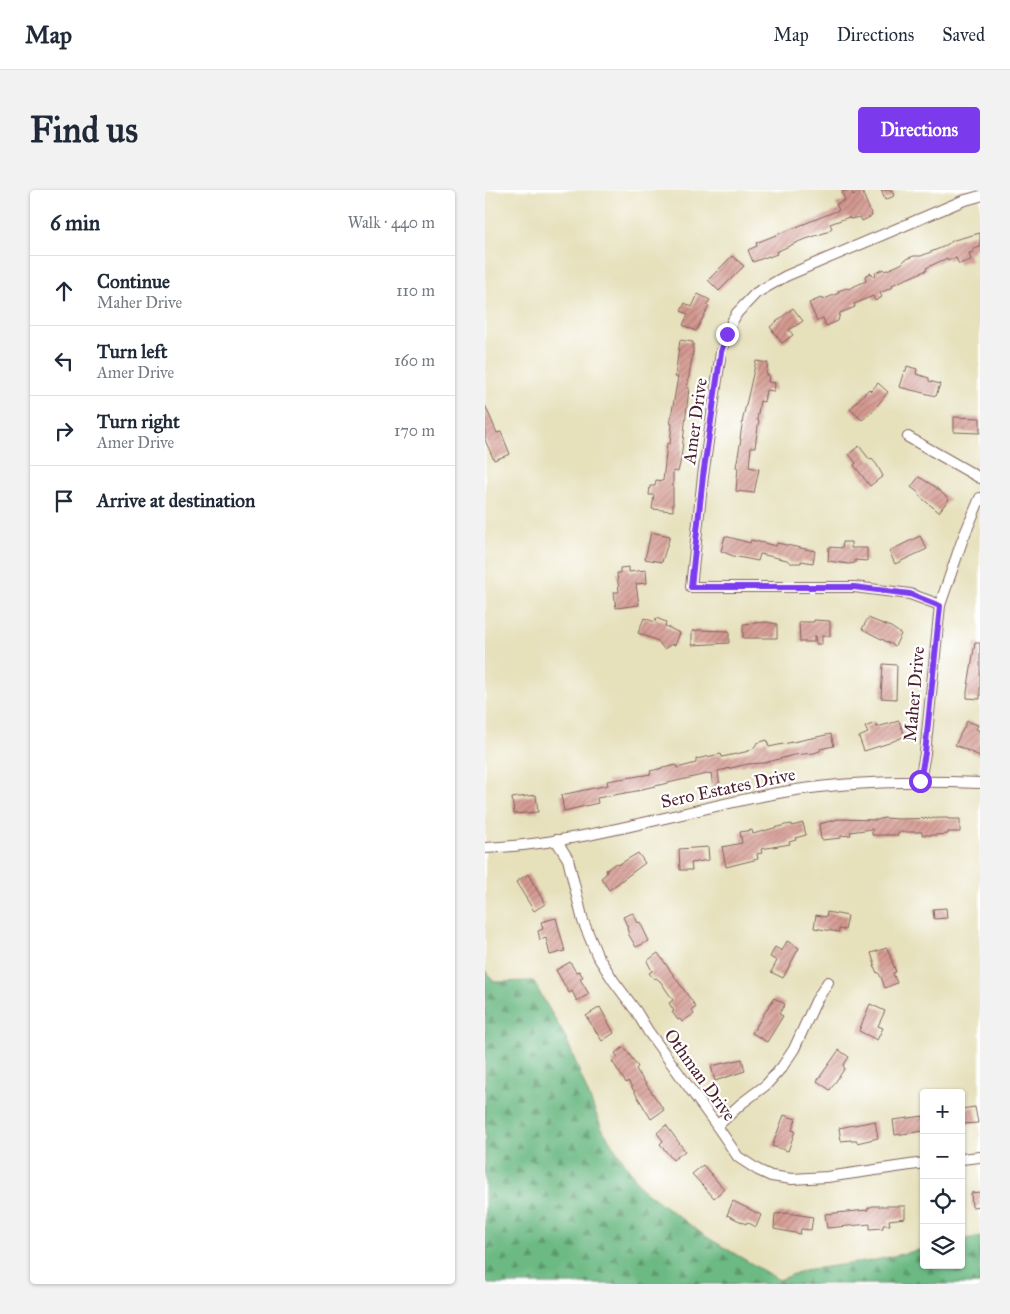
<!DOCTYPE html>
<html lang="en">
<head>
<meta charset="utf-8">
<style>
  :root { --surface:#fff; --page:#f2f2f3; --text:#1f2937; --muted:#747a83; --line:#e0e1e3; --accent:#7c3aed }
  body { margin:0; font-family:"IM FELL Great Primer",serif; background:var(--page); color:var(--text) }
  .controls { position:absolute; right:15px; bottom:15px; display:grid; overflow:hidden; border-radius:5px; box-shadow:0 1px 4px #0004 }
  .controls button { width:45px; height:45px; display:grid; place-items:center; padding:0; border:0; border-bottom:1px solid var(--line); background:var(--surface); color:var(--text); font:25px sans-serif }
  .stop { position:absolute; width:15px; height:15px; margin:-11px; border:4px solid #7c3aed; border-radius:50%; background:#fff }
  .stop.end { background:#7c3aed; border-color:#fff; box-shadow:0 1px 5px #0008 }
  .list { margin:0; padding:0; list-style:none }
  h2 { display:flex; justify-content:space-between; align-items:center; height:65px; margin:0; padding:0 20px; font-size:21px }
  h2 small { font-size:16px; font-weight:400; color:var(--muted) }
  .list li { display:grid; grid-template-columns:32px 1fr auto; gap:15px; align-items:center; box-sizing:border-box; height:70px; padding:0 20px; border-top:1px solid var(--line) }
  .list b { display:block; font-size:19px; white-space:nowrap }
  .list p { margin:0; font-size:16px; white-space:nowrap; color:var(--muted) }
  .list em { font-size:16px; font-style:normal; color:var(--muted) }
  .icon { flex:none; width:28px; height:28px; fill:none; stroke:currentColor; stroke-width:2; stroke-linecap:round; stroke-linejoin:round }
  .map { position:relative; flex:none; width:495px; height:1094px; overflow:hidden; border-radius:5px }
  header { display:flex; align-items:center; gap:30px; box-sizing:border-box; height:70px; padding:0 25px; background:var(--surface); border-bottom:1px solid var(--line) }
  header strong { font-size:24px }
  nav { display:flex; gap:28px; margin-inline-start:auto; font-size:18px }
  .intro { display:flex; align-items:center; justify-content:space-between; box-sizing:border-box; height:120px; padding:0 30px }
  h1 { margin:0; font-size:35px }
  .button { padding:12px 22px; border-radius:5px; background:var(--accent); color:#fff; font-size:18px; font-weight:700 }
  main { display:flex; gap:30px; padding:0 30px }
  aside { flex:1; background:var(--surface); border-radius:5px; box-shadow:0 1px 4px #0004 }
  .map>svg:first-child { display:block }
</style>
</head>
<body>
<header>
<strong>Map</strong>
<nav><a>Map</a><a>Directions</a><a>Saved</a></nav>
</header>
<div class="intro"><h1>Find us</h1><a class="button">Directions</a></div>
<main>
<aside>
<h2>6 min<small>Walk · 440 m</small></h2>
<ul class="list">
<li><svg class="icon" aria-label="ahead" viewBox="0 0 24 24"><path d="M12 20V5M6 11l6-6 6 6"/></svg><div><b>Continue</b><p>Maher Drive</p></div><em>110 m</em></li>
<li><svg class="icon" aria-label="left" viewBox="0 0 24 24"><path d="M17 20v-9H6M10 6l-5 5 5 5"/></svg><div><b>Turn left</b><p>Amer Drive</p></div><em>160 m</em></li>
<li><svg class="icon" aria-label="right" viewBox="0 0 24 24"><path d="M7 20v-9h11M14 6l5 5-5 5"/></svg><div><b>Turn right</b><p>Amer Drive</p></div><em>170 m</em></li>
<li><svg class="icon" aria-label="arrive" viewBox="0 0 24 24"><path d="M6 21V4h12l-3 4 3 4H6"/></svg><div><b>Arrive at destination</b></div></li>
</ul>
</aside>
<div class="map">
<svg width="495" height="1094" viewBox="0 0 495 1094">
  <defs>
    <pattern id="forest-firs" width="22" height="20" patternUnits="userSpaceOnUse" patternTransform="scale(1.25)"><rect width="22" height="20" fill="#6cb983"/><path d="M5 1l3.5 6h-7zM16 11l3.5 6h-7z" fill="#5b966b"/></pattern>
    <pattern id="building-hatch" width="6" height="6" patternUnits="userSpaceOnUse" patternTransform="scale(1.25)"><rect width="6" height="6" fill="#d49990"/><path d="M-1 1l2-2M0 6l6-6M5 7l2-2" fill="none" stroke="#ae7c76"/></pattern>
  </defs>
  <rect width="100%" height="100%" fill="#fff"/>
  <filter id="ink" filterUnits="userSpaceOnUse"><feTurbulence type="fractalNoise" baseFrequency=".02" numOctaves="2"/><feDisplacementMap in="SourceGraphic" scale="10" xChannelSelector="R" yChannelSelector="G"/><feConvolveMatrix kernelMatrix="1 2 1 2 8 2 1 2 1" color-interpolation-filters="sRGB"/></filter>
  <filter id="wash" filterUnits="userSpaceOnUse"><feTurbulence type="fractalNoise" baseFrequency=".0096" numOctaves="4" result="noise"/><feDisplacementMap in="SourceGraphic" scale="20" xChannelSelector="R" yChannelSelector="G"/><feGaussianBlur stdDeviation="1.12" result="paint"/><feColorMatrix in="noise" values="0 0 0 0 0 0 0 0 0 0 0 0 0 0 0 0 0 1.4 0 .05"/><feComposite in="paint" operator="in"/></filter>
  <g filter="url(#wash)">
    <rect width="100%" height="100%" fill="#e6e0bb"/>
    <path fill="url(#forest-firs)" stroke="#5b6c57" d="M0,780L9,792L48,791L81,848L117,939L157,999L220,1046L294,1090L319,1080L386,1071L439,1059V1075H476V1050L495,1046V1094H0Z"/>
    <g id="blocks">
      <g fill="url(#building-hatch)">
        <path d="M362,0H366L368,5L377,1L387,26L377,31L375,27L365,29L364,27L345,34L347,38L342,42L315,51L291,62L292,64L284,67V66L268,72L263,60L272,56L271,53L354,20L351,14L360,10L357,2Z"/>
        <path d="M396,0H407L409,6L400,10Z"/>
        <path d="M495,43V57L488,59V62L484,63L486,70L474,74L471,68L463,70L462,68L441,78L442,80L407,95L408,97L395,103L397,107L390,111L388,106L369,114L370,117L355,123L353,131L341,136L338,128L332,131L324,113L336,108L337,110L354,103L353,101L362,98L363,99L381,91L380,86L386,83L388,86L391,85L390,83L399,79L400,81L416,74L421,69L429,66H436L458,57L469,50Z"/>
        <path d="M247,66L259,76L234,101L223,90Z"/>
        <path d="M213,104L225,110L221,115L224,116L211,141L198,135L203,124L196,121L200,113L207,117Z"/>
        <path d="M308,118L318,131L304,140L308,145L297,153L285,137Z"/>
        <path d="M195,150L208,152V162L202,198H204L196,269L193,282L188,281V321L167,319L169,305H164L165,296H170L171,290L178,291L182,253L185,254L187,234L185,233L193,187H190Z"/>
        <path d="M271,171L283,173L281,185H284L283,192L290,193L289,201L281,200L279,212L275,211L272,230H274L270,257H266L264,277L274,279L269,303L251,301L253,278L251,277L256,249H255L258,228Z"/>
        <path d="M422,176L432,179L431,184L444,188V191L455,194L451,206L414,197L419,181H421Z"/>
        <path d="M393,193L403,202L387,222L377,230L365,219L384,199L386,201Z"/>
        <path d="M0,215L12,243L16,242L25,264L9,270L0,250Z"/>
        <path d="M469,227L495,228V243L469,242Z"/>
        <path d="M374,256L385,270L387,269L392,275L398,286L385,296L369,275L371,273L364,264Z"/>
        <path d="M434,287L449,296L464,309L454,322L434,306L435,304L426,297Z"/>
        <path d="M166,342L185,346L177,372L160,369Z"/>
        <path d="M240,346L265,353L266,350L291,356L292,353L330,361L328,373L316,371V373H305L302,370L275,364L273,371L248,366L236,361Z"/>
        <path d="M435,346L442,359L410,374L404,361Z"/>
        <path d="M358,352H366V358H382V371L370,370V373L364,374L343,371L344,357L357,358Z"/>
        <path d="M144,377V382L161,380L162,393L151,394L154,415L131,418L129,402H134L132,383H135V378Z"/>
        <path d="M159,428L170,432L171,428L181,432L180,436L195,443L190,455L187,454L179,459L173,451L153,443Z"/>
        <path d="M383,428L406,437L416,444L410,456L377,439Z"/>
        <path d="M329,430L345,431V446H337V454H331L330,446H329V452H315L314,432H329Z"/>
        <path d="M281,432L292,434V448H258V434Z"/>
        <path d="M213,440L244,441V453L207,455V441Z"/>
        <path d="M490,453H495V509L482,508V502Z"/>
        <path d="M398,474L412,475L411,509L396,508Z"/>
        <path d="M414,531L420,546L404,553L379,561L374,547L383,543L380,537L390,533L392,537Z"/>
        <path d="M482,531L493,535L491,539L495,541V566L470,555Z"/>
        <path d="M346,544L349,556L335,559V561L329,563L309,565L279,573L263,574L233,581L235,597L228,598L226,583L157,599V600L112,608L113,613L79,621L76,605L123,595L122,591L166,584L165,581L191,575L192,578L211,573V569L236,564L237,567L260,562L268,559L272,553L282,550L284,557Z"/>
        <path d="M51,605L53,622L29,624L27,608Z"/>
        <path d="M399,628L413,629L463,628V629H475V642H463V644L451,645H437V642H413V645H387V639L365,642L366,645L356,646V648L337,650L336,649L334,634L354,629L392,630Z"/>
        <path d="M318,633L321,645L310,648L311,650L304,652L305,654L276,659L277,663L272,664L273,669L241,677L237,657L257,653L255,642L267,640L268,644L300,635L307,634V636Z"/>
        <path d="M223,657L224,670L206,673L207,680H195L194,659Z"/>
        <path d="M153,663L160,673L124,700L116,688L121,684L122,682L121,680L131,673L133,675L135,674Z"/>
        <path d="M43,684L60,714L49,721L31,692Z"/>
        <path d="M461,718L462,728L449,729L448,719Z"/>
        <path d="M342,722L363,726L360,740L354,739V742L329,738L331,725L341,727Z"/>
        <path d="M148,723L153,733L155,732L164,751L151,757L144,745L142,738H143L138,727Z"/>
        <path d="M71,728L80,761L65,765L61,748L55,750L53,741L58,739L56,732Z"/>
        <path d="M302,751L314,758L298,788L286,782L292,771L285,767L290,757L297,761Z"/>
        <path d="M402,758L411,782L408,783L412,793L400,798L396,787L393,782L392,783L389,776L390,775L386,763Z"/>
        <path d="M173,763L211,817L207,820L209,824L197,832L195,829L193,830L187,822L189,821L184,813L188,810L175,791L171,788L169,789L164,783L167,781L162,771Z"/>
        <path d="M85,772L91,782L94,781L98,787L95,789L104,804L92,811L87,801L84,803L71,780Z"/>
        <path d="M289,808L300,814L294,824L298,826L282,852L267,843Z"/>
        <path d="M385,814L400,821L393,836L398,838L392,850L374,841Z"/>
        <path d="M115,817L129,843L117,851L101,826Z"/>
        <path d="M139,857L153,877L151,879L154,884L179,920L166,929L143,891L141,893L127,871L133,867L130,863Z"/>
        <path d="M354,860L364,867L358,876L360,878L345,900L332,891Z"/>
        <path d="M257,869L260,881L230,891L226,876Z"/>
        <path d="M490,917L493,933L476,934V919Z"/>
        <path d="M299,925L311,929L307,940L310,941L303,961L287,956Z"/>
        <path d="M439,926V941L410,945L408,930Z"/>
        <path d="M390,931L393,948L372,953V951H366V950L356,951L354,938Z"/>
        <path d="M181,935L200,961L188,970L175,954L178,951L172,943Z"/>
        <path d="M218,975L239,999L229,1008L207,984Z"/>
        <path d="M495,1002V1016L487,1017L486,1003Z"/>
        <path d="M248,1011L276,1025L271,1037L262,1032L261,1034L242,1025Z"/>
        <path d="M388,1016H420V1028L404,1030L405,1035H398V1038L385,1039V1034L342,1038L340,1024L383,1020V1018Z"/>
        <path d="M302,1023L328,1027L326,1040L316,1039L315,1044L289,1039L290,1024Z"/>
      </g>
    </g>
  </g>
  <g filter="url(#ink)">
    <use href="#blocks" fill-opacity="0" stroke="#81635d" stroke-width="1"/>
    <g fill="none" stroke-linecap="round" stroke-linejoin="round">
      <g stroke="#81635d" stroke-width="12">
        <g id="minor">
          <path d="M423,247L495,288"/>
          <path d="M455,415L425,404L369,397H206L218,286L236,162L247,132L252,123L271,103L301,86L477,11L495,6"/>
          <path d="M435,591L440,563L455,415L477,351L495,308"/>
          <path d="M71,650L83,669L98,731L112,765L128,790L151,821L163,841L232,936L253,967L273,980L286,986L307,989L342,987L439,973"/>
          <path d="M0,658C97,654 192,622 287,604C356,591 425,590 495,593"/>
          <path d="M232,936L257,913L281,895L297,877L309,859L331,811L343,792"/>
          <path d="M476,969L495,967"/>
        </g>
      </g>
      <use href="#minor" stroke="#fff" stroke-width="10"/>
    </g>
  </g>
  <g fill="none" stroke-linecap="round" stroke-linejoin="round" filter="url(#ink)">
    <path stroke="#7c3aed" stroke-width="6" d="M242,144L236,162L218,286L206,397H369L425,404L455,416L440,563L435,591"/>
  </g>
  <g text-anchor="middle" stroke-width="4.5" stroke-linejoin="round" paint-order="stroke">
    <g font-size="18" fill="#4a1f2b" stroke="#fff">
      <text transform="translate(210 231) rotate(-82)" y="6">Amer Drive</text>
      <text transform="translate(429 504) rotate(-85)" y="6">Maher Drive</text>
      <text transform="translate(243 598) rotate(-12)" y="6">Sero Estates Drive</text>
      <text transform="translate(215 885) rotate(54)" y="6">Othman Drive</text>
    </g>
  </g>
</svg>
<div class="controls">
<button>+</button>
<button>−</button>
<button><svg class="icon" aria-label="locate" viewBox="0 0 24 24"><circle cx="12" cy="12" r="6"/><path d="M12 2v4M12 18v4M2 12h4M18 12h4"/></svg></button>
<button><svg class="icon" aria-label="layers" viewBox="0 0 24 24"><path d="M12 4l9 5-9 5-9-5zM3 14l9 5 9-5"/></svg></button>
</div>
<div class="stop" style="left:435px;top:591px"></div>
<div class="stop end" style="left:242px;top:144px"></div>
</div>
</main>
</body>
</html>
